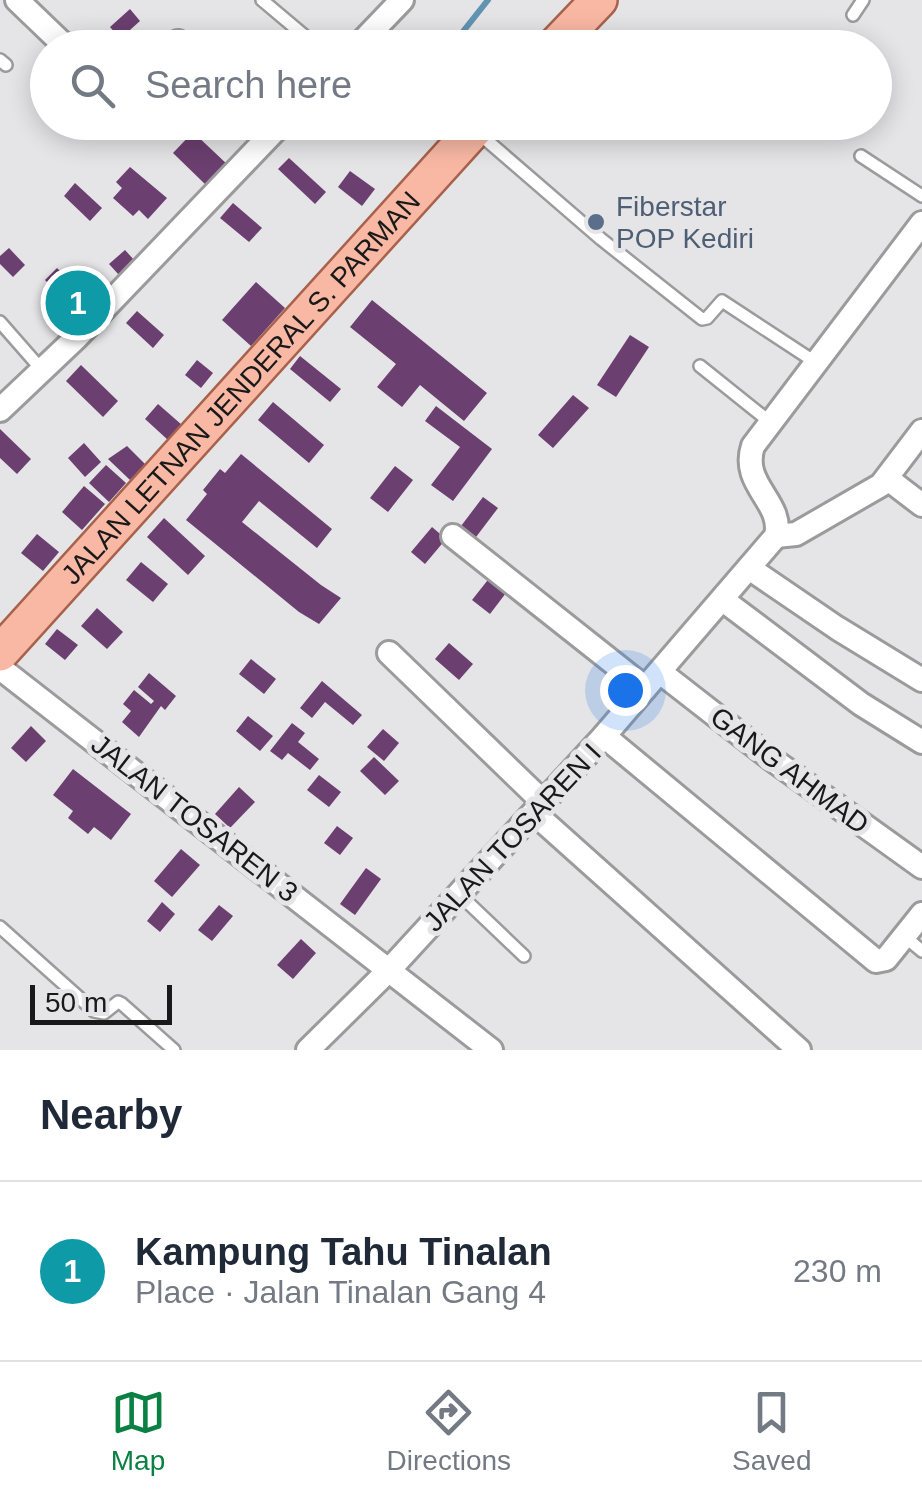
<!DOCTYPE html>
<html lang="en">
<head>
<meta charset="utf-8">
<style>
  :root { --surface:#fff; --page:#f2f2f3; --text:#1f2937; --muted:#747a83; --line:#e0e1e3; --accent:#0b8043 }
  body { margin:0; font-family:Helvetica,sans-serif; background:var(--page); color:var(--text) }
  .scale { position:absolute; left:30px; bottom:25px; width:142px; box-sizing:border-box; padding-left:10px; border:5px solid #19191a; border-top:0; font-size:28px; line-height:35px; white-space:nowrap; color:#19191a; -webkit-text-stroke:8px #e5e5e7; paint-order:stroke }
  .you { position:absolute; left:625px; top:690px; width:35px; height:35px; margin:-25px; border:8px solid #fff; border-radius:50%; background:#1a73e8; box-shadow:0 0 0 15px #1a73e833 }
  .badge { display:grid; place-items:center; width:65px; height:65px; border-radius:50%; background:var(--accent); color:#fff; font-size:32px; font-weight:700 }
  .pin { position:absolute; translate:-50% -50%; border:5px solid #fff; box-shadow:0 2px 10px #0006 }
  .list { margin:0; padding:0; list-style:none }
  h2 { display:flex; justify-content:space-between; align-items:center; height:130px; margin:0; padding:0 40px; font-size:42px }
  h2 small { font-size:32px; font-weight:400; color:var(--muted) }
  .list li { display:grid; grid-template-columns:65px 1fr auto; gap:30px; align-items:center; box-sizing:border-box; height:180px; padding:0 40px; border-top:2px solid var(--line) }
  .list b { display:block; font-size:38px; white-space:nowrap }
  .list p { margin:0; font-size:32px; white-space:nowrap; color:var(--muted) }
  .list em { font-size:32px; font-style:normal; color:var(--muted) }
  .icon { flex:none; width:55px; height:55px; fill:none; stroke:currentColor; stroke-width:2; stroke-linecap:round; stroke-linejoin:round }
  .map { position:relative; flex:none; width:922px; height:1050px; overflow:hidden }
  .search { position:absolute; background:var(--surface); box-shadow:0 5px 25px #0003; left:30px; right:30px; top:30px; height:110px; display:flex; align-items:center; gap:25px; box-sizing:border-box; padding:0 35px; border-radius:55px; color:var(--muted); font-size:38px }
  .sheet { height:310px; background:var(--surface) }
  nav { display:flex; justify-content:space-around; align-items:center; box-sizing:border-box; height:140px; border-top:2px solid var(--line); background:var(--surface); font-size:28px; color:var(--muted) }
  nav a { display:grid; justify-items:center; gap:5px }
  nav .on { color:var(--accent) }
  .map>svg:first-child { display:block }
</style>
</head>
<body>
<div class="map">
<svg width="922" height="1050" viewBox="0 0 922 1050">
  <rect width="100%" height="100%" fill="#e5e5e7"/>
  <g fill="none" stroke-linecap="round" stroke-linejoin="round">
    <path stroke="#6095b2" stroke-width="6" d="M450,48L488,0"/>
  </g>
  <g fill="#6b3f70">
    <path d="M130,9L140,21L120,39L110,27Z"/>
    <path d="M193,132L229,166L208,187L173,153Z"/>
    <path d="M289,158L326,192L315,204L278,169Z"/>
    <path d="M130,167L167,198L148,219L139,210L133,216L113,198L122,188L116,182Z"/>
    <path d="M350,171L375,189L362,206L338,187Z"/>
    <path d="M75,183L102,208L90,221L64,196Z"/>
    <path d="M233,203L262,228L249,242L220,218Z"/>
    <path d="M9,248L25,265L13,277L0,264V256Z"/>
    <path d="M125,250L135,261L119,275L109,264Z"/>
    <path d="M57,268L78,290L66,302L45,280Z"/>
    <path d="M256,282L285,308L251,346L222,320Z"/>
    <path d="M372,300L487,393L464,421L420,385L402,407L377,387L396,364L350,327Z"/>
    <path d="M137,311L164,335L153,348L126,323Z"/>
    <path d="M630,335L649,347L616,397L597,385Z"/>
    <path d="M300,356L341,389L330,402L290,369Z"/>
    <path d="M197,360L213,373L201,388L185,375Z"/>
    <path d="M81,365L118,401L103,417L66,381Z"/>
    <path d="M573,395L589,408L553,448L538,435Z"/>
    <path d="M273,402L324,445L309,463L258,420Z"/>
    <path d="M158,404L182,425L168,440L145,419Z"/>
    <path d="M436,406L492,449L453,501L431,485L460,447L425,421Z"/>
    <path d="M0,429L31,459L17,474L0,458Z"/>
    <path d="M84,443L101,462L85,477L68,458Z"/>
    <path d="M127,446L145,464L130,480L108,459Z"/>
    <path d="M241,454L332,529L317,548L259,501L242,522L321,585L341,598L319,624L299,612L186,520L207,494L203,490L220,469L225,473Z"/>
    <path d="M106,465L126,483L109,502L89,483Z"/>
    <path d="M395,466L413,480L388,512L370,498Z"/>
    <path d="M84,486L105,504L82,530L62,512Z"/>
    <path d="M483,497L498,508L473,541L458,530Z"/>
    <path d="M164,518L205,556L188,575L147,537Z"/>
    <path d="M432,527L446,539L425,564L411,552Z"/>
    <path d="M37,534L59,552L43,571L21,553Z"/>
    <path d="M141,562L168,584L153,602L126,580Z"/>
    <path d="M491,576L509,589L490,614L472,600Z"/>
    <path d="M97,608L123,632L107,649L81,626Z"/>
    <path d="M57,629L78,645L65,660L45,644Z"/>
    <path d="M449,643L473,664L459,680L435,659Z"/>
    <path d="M251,659L276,679L264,694L239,674Z"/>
    <path d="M149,673L176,696L165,710L161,706L139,737L122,722L131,711L123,704L134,690L151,704L154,701L138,687Z"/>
    <path d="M322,681L362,715L353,725L325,702L312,718L300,708Z"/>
    <path d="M248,716L273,736L260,751L236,731Z"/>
    <path d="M292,723L305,733L298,742L319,759L310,770L288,753L282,760L270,751Z"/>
    <path d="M31,726L46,741L26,762L11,748Z"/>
    <path d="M383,729L399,743L384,761L367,747Z"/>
    <path d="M374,757L399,781L385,795L360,771Z"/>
    <path d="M73,769L131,814L111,840L94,827L88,834L68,818L73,811L53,795Z"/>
    <path d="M319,775L341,792L329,807L307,790Z"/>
    <path d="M239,787L255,802L230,828L215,814Z"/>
    <path d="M337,826L353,838L340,855L324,843Z"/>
    <path d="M181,849L200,865L172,897L154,881Z"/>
    <path d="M366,868L381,879L355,915L340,904Z"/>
    <path d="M162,902L175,914L160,932L147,921Z"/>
    <path d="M219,905L233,916L212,941L198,930Z"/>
    <path d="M301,939L316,953L293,979L277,965Z"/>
  </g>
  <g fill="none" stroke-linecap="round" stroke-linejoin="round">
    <g stroke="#9b9b9c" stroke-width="16">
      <g id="lane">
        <path d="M262,0L319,48"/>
        <path d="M853,15L863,0"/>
        <path d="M0,60L6,65"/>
        <path d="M476,131L601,239L702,319L707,318L722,301L815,362"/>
        <path d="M861,156L922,196"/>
        <path d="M0,322L42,370"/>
        <path d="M700,366L770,422"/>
        <path d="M459,894L524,956"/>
        <path d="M0,927L94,1011L104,1013L118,1002L122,1004L174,1050"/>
        <path d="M904,936L922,951"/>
      </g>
    </g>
    <g stroke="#9b9b9c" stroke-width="28">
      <g id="street">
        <path d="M17,0L67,48"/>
        <path d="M178,42L183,48"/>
        <path d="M356,48L402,0"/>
        <path d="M0,410L77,337L283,122"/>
        <path d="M888,479L922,505"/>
        <path d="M453,536L645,688"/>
        <path d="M776,536L796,534L881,485L922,431"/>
        <path d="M749,568L837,628L922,680"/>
        <path d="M723,600L861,704L922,742"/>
        <path d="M389,653L543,802"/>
        <path d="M0,668L491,1050"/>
        <path d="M660,672L773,760L922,867"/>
        <path d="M604,736L876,961L886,959L922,914"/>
        <path d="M534,813L799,1050"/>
        <path d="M308,1050L390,969L604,736L776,536C784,502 740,485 753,446L922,223"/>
      </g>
    </g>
    <g stroke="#a8624c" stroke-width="40">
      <g id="primary">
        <path d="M553,48L599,0"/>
        <path id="s1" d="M0,653L481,122"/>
      </g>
    </g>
    <use href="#lane" stroke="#fff" stroke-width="11"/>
    <use href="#street" stroke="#fff" stroke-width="22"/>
    <use href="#primary" stroke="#f9b8a4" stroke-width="35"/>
  </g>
  <circle fill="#5c6f8a" stroke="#e5e5e7" stroke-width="4" cx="596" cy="222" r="10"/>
  <g text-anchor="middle" stroke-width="10" stroke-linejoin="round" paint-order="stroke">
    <g font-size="28" fill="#4e5e75" stroke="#e5e5e7" text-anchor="start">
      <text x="616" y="216">Fiberstar<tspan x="616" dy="32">POP Kediri</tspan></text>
    </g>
    <g font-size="28" fill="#19191a" stroke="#e5e5e7">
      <text dy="10" stroke="none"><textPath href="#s1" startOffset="358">JALAN LETNAN JENDERAL S. PARMAN</textPath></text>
      <text transform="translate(790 770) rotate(37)" y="10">GANG AHMAD</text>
      <text transform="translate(195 818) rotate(38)" y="10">JALAN TOSAREN 3</text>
      <text transform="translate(512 837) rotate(-47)" y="10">JALAN TOSAREN I</text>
    </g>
  </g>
</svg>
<div class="scale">50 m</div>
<div class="you"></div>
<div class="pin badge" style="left:78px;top:303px;background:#0f9aa8">1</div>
<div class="search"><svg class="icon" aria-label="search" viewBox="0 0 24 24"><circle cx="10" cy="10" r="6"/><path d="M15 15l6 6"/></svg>Search here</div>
</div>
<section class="sheet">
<h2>Nearby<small></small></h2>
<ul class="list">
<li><span class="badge" style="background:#0f9aa8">1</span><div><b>Kampung Tahu Tinalan</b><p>Place · Jalan Tinalan Gang 4</p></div><em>230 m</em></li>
</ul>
</section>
<nav>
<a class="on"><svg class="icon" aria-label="map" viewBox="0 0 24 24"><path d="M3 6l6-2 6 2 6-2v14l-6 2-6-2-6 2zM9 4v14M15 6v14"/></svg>Map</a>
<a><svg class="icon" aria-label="directions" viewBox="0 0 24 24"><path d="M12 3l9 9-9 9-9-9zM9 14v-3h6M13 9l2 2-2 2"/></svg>Directions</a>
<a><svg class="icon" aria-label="saved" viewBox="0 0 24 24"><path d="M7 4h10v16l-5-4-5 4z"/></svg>Saved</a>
</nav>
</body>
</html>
